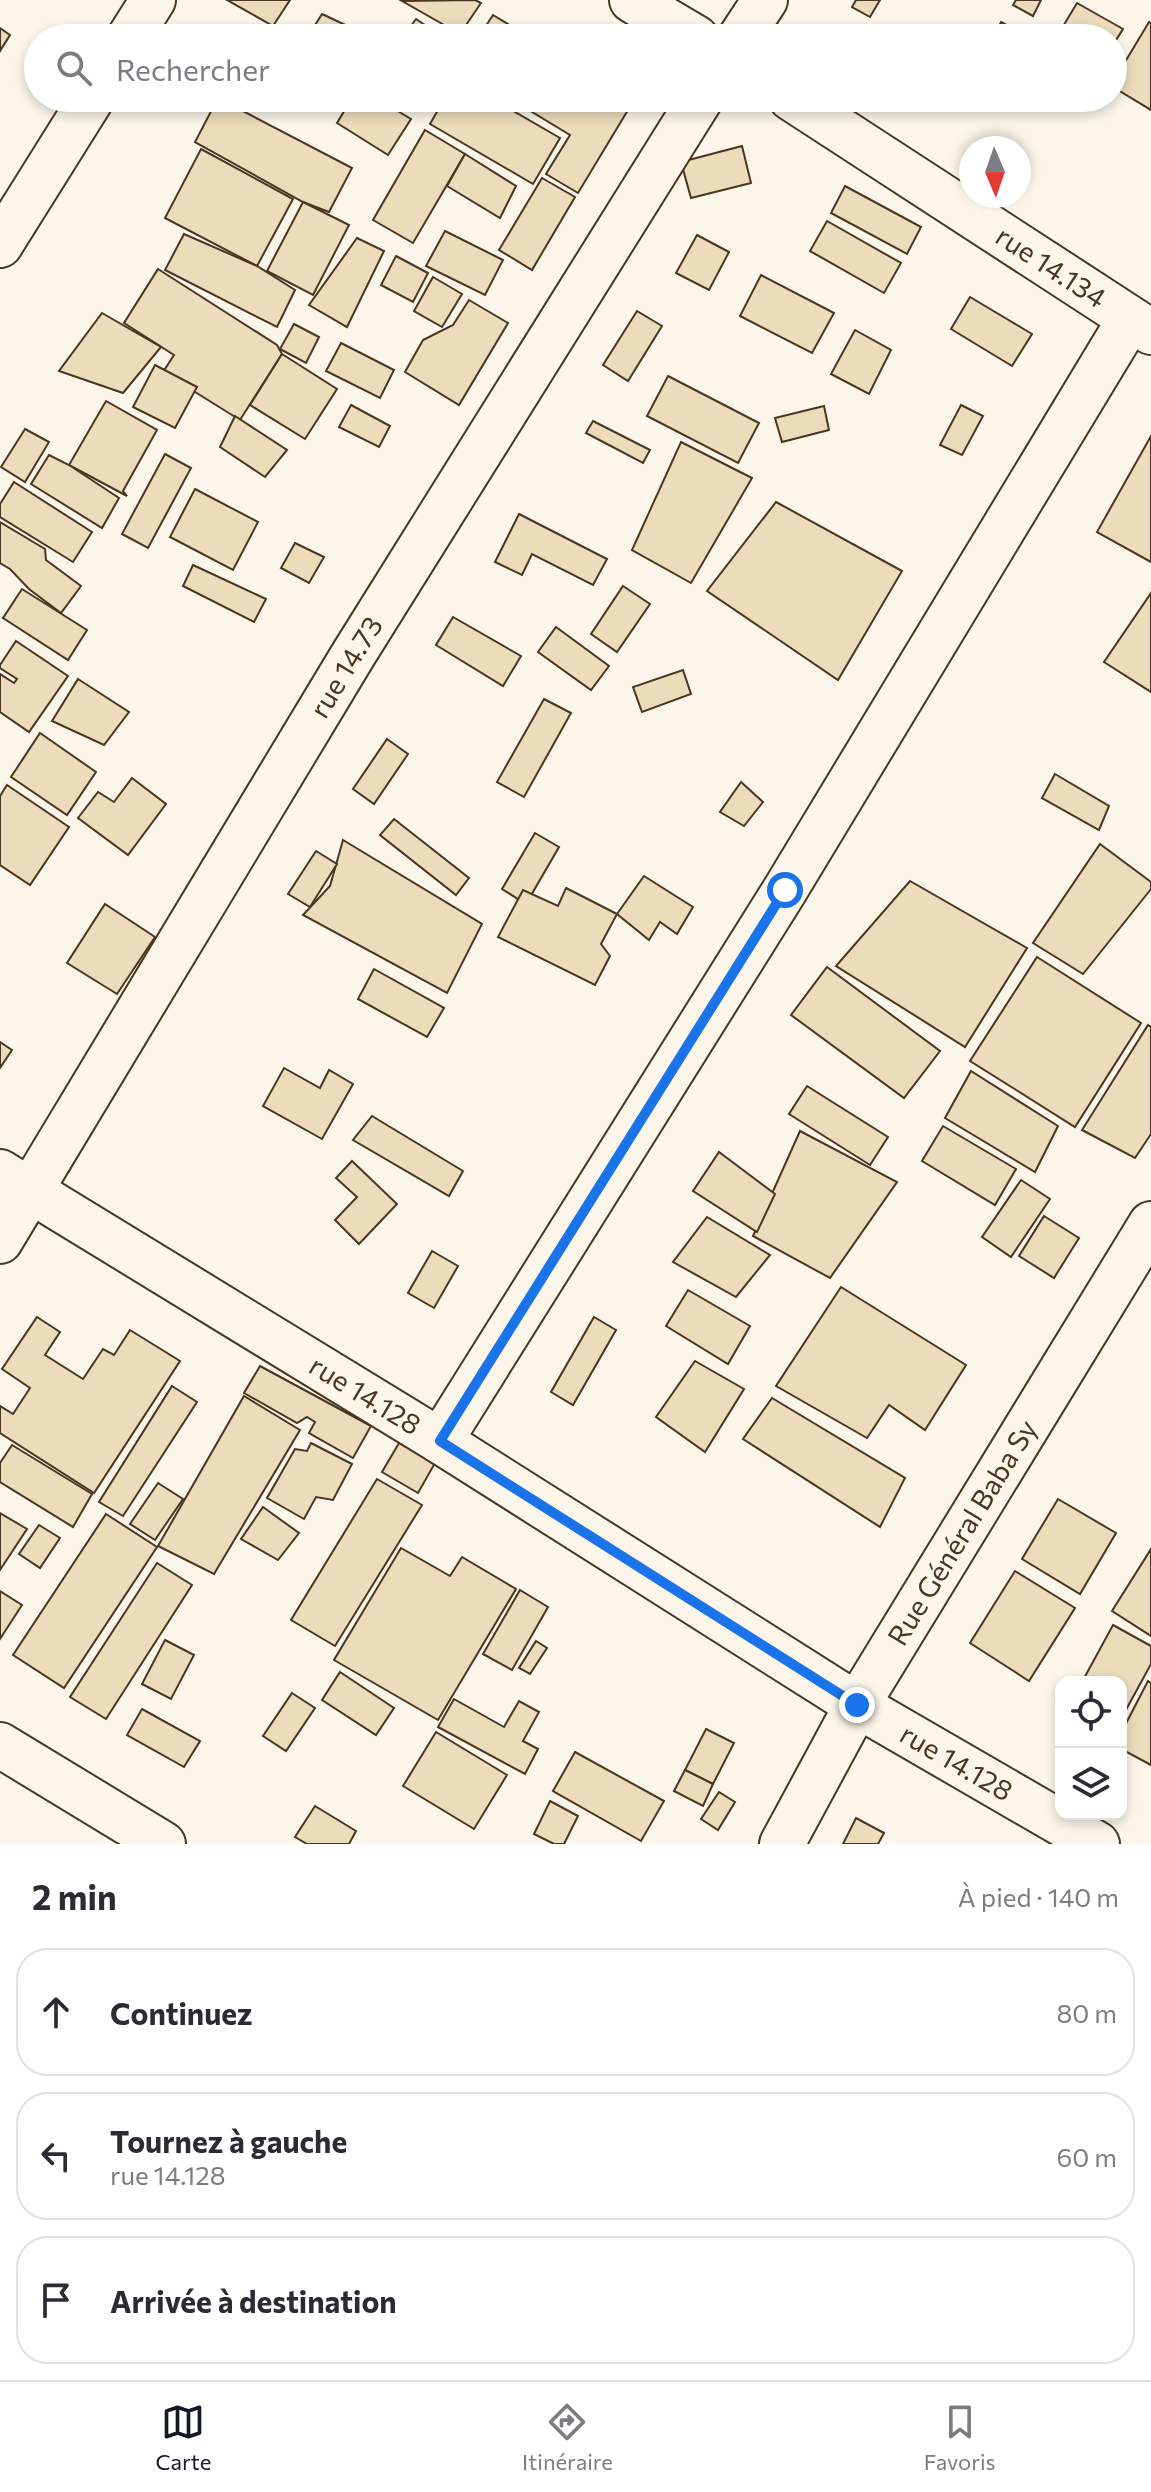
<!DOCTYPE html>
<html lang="fr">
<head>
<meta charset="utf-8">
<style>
  :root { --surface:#fff; --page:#f2f2f3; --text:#2b2b33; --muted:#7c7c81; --line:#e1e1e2; --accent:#111827 }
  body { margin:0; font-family:Commissioner,sans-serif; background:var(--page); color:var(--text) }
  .controls { position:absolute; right:24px; bottom:24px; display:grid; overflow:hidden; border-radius:16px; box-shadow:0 4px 12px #0003 }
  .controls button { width:72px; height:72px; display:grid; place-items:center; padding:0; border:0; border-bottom:2px solid var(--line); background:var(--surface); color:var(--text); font:40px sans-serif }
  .compass { position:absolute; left:959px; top:136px; width:72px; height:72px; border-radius:50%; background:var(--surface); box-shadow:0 4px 12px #0003; rotate:178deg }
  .stop { position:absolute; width:24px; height:24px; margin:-18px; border:6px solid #1a73e8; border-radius:50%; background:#fff }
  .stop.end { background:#1a73e8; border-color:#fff; box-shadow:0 2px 8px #0008 }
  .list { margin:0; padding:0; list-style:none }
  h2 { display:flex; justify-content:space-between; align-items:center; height:104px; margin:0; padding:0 32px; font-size:34px }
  h2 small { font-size:26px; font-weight:400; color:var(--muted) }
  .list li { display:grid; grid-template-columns:52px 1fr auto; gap:24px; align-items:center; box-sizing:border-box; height:128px; margin:0 16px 16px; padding:0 16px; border:2px solid var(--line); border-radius:32px }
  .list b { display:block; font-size:30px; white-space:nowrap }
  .list p { margin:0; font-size:26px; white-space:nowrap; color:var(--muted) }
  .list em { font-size:26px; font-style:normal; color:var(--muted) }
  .icon { flex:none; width:44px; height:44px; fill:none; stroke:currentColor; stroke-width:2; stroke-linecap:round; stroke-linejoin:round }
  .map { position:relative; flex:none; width:1151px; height:1844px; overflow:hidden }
  .search { position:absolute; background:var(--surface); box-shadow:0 4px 12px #0003; left:24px; right:24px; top:24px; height:88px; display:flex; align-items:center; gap:20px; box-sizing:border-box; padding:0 28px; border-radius:44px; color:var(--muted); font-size:30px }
  .sheet { height:536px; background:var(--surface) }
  nav { display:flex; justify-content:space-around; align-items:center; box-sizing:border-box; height:112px; border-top:2px solid var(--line); background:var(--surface); font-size:22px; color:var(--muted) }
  nav a { display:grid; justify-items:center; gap:4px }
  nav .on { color:var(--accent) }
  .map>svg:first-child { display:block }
</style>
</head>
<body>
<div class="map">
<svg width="1151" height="1844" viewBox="0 0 1151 1844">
  <rect width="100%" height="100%" fill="#fbf6e9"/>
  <g fill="#ecdcbc" stroke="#4a3520" stroke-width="2">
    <path d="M227,0H290L273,26Z"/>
    <path d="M475,0L481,3L460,34L402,1Z"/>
    <path d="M856,0H880L870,17L852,7Z"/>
    <path d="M1016,0H1041L1033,16L1013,5Z"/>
    <path d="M1077,3L1123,29L1113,45V38H1056Z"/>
    <path d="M322,14L373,38H307Z"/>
    <path d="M493,15L531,38H478Z"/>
    <path d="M416,19L444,38H402Z"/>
    <path d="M1001,22L1025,35L1023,38H993Z"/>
    <path d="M1149,22L1151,23V110L1113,87V82Z"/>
    <path d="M0,28L10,35L0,51Z"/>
    <path d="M218,98L352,168L329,212L303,202L195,142Z"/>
    <path d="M352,98H376L411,119L388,155L337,123Z"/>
    <path d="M403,98H426L419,108Z"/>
    <path d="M445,98H491L560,138L533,184L430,124Z"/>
    <path d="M509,98H631L634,100L578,193L546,174L570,135Z"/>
    <path d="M425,130L465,154L413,243L373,220Z"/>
    <path d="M742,146L751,183L691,198L681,162Z"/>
    <path d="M201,149L293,199L257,266L165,218Z"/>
    <path d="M465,154L516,186L500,218L447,186Z"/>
    <path d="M542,178L575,197L532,270L499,250Z"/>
    <path d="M845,186L921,227L907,254L831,213Z"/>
    <path d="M303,202L349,225L313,295L267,271Z"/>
    <path d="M827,221L901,263L884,293L810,251Z"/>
    <path d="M445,231L503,260L485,295L426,266Z"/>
    <path d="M184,234L257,266L295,290L277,327L165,270Z"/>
    <path d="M697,235L729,252L709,290L676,273Z"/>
    <path d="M357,238L384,251L347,327L309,305Z"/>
    <path d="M396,256L428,273L413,302L381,285Z"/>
    <path d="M158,269L277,345L282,354L240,420L163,372L174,355L124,323Z"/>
    <path d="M761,275L834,313L812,353L740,316Z"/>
    <path d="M433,277L462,294L442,327L414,311Z"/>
    <path d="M970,297L1032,334L1012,366L951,329Z"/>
    <path d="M469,300L508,323L459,405L405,372L423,340L453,325Z"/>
    <path d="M637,311L662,326L628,381L603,365Z"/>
    <path d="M102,313L161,347L123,393L59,371Z"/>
    <path d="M294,324L319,337L306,363L280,349Z"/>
    <path d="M855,330L891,350L869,394L831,374Z"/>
    <path d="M341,343L394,370L380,398L326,371Z"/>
    <path d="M282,354L337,389L305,439L250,405Z"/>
    <path d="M155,365L197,387L175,428L133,407Z"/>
    <path d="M668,376L759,423L738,463L647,416Z"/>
    <path d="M106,401L157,430L123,491L127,496L69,465Z"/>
    <path d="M351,405L390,426L379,447L339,427Z"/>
    <path d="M961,405L983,416L962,455L940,445Z"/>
    <path d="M824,406L829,430L782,442L775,418Z"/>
    <path d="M235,416L287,450L265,477L220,447Z"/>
    <path d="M593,421L650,450L643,463L586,433Z"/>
    <path d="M25,429L49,442L25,482L1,467Z"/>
    <path d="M1151,436V562L1097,532Z"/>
    <path d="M681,442L752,478L691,583L632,550Z"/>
    <path d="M165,454L191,468L148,548L122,534Z"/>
    <path d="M49,455L69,465L119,498L102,528L31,484Z"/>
    <path d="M14,482L92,532L73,562L0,517V504Z"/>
    <path d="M195,489L258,522L233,570L170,537Z"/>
    <path d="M776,502L902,571L838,680L707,591Z"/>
    <path d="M519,514L607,559L593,585L532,554L522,575L495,562Z"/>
    <path d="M0,522L45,549L46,560L81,586L61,613L29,589L10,569L0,563Z"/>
    <path d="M295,543L324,557L309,583L281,568Z"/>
    <path d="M193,565L266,599L254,622L183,586Z"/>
    <path d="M623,586L650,604L617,652L591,634Z"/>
    <path d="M22,589L87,630L68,660L3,618Z"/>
    <path d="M1151,593V692L1104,662Z"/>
    <path d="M453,617L521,656L503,686L436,645Z"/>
    <path d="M556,627L609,666L591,690L538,652Z"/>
    <path d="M16,641L68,676L29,732L0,712V674L14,683L17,679L0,668V665Z"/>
    <path d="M683,670L691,694L642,712L633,687Z"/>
    <path d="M78,679L129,712L104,745L52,721Z"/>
    <path d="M544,699L571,713L524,797L497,782Z"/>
    <path d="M40,733L96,772L67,815L11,777Z"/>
    <path d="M387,739L408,754L374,804L353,789Z"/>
    <path d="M1055,774L1109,806L1099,830L1042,798Z"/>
    <path d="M132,778L166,804L128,855L78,818L98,792L114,802Z"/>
    <path d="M741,782L763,802L744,826L720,812Z"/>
    <path d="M7,785L69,827L30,885L0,865V796Z"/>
    <path d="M394,819L469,878L456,895L380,835Z"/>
    <path d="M535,833L559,847L526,904L502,889Z"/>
    <path d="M343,840L482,924L447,993L303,915L330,886Z"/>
    <path d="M1100,844L1151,882V889L1083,974L1033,943Z"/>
    <path d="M316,851L337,864L310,907L288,894Z"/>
    <path d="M644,876L693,907L677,934L660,922L649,940L617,914Z"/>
    <path d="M910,881L1027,948L965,1047L836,966Z"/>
    <path d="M566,888L617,914L601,944L610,956L595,985L498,937L523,890L558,906Z"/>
    <path d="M105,904L155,937L117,994L67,963Z"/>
    <path d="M1037,957L1141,1023L1075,1127L970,1061Z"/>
    <path d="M827,967L940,1051L904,1098L791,1015Z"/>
    <path d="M374,969L444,1008L427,1037L358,999Z"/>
    <path d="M1148,1025L1151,1027V1134L1135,1158L1082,1130Z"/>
    <path d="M0,1042L12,1050L0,1068Z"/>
    <path d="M284,1068L320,1088L329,1070L353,1084L322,1139L263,1106Z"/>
    <path d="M971,1071L1058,1126L1035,1172L945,1118Z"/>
    <path d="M807,1086L888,1137L870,1165L789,1114Z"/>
    <path d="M372,1116L463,1171L449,1196L353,1140Z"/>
    <path d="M943,1126L1016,1169L995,1205L922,1161Z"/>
    <path d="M800,1131L897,1182L830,1278L753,1236Z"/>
    <path d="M719,1152L775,1194L757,1232L693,1191Z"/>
    <path d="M352,1161L397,1204L359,1244L335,1220L357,1197L336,1178Z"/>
    <path d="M1021,1180L1050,1199L1011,1257L982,1237Z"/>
    <path d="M1044,1216L1079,1238L1054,1278L1019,1256Z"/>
    <path d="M707,1217L770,1255L736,1297L673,1262Z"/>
    <path d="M432,1251L458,1266L434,1308L408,1293Z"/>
    <path d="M841,1287L966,1365L925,1430L889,1405L867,1438L776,1386Z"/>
    <path d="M688,1290L750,1326L728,1364L666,1326Z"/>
    <path d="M37,1317L60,1332L45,1355L83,1379L103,1349L114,1355L130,1330L180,1361L94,1493L0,1433V1406L13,1414L30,1388L2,1369Z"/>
    <path d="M594,1317L616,1330L573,1405L551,1392Z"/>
    <path d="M695,1361L744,1389L705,1452L656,1417Z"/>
    <path d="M260,1366L371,1426L353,1458L309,1433L315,1422L307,1417L297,1423L244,1393Z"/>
    <path d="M172,1386L197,1402L123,1516L99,1502Z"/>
    <path d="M244,1396L300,1430L214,1574L158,1546Z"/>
    <path d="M772,1398L905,1478L880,1527L743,1439Z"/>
    <path d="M311,1443L352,1464L333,1500L316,1497L304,1519L267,1498L295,1449L307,1451Z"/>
    <path d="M399,1443L435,1463L418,1493L382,1472Z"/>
    <path d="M12,1445L92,1494L73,1527L0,1482V1463Z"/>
    <path d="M377,1479L422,1505L335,1646L291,1620Z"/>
    <path d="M158,1483L183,1499L155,1540L130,1524Z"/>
    <path d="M1058,1499L1116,1533L1080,1594L1022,1559Z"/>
    <path d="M263,1507L299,1533L278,1560L241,1539Z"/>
    <path d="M0,1513L27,1529L0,1570Z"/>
    <path d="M106,1514L157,1547L64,1688L13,1655Z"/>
    <path d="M39,1525L60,1538L40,1568L19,1554Z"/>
    <path d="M401,1548L450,1576L462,1557L516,1589L438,1720L334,1660Z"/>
    <path d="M1151,1549V1636L1112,1611Z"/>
    <path d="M157,1563L192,1585L106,1719L70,1697Z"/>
    <path d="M1015,1571L1075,1608L1029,1681L970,1643Z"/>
    <path d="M520,1590L548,1607L512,1670L483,1654Z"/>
    <path d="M0,1591L22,1605L0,1639Z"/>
    <path d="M1113,1625L1151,1646V1664L1121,1719V1682H1082Z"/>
    <path d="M165,1640L194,1655L171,1699L142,1684Z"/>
    <path d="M536,1641L547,1648L530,1674L519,1668Z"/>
    <path d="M340,1672L394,1708L376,1735L322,1700Z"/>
    <path d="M1148,1681L1151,1683V1765L1121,1749V1733Z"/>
    <path d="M292,1693L315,1708L286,1751L263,1736Z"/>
    <path d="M454,1699L504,1727L519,1701L539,1712L523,1741L538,1749L525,1774L438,1727Z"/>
    <path d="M142,1709L200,1741L184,1767L127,1735Z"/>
    <path d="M706,1729L734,1743L713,1784L685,1770Z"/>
    <path d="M436,1732L507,1775L474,1829L403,1786Z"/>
    <path d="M575,1752L664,1801L641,1841L553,1791Z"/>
    <path d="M685,1770L713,1784L703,1806L674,1791Z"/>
    <path d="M719,1792L735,1802L718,1830L701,1819Z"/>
    <path d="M550,1801L578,1816L564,1844H554L534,1834Z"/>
    <path d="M315,1806L356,1831L349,1844H307L295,1837Z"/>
    <path d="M856,1818L884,1833L878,1844H843Z"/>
  </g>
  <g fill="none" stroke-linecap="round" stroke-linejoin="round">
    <g stroke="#4a3520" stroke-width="48">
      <g id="street">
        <path d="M632,0L696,38"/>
        <path d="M129,38L153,0"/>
        <path d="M740,38L765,0"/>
        <path id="s1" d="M791,98L1151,332"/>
        <path d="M0,245L92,98"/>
        <path id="s2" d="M0,1172L440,1441L857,1705L1097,1844"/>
        <path id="s3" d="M0,1241L353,655L701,98"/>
        <path d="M440,1441L785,890L1130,319"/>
        <path d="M0,1745L163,1844"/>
        <path id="s4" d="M782,1844L857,1705L1151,1224"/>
      </g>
    </g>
    <use href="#street" stroke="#fbf6e9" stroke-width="44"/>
  </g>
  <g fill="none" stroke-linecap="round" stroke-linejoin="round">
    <path stroke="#1a73e8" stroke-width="10" d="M785,890L440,1441L857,1705"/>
  </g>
  <g text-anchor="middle" stroke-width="6" stroke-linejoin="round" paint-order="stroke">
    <g font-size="28" fill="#4a3520" stroke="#fbf6e9">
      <text dy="10" stroke="none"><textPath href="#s1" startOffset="310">rue 14.134</textPath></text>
      <text dy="10" stroke="none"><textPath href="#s3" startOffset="670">rue 14.73</textPath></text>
      <text dy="10" stroke="none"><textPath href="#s2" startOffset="428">rue 14.128</textPath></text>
      <text dy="10" stroke="none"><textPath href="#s4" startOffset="360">Rue Général Baba Sy</textPath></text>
      <text dy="10" stroke="none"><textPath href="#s2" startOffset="1124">rue 14.128</textPath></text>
    </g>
  </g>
</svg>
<div class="controls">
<button><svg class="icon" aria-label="locate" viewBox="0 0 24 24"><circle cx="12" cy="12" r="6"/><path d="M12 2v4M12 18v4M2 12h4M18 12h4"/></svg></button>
<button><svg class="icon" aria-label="layers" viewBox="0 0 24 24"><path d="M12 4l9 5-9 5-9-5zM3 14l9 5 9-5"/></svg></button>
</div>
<svg class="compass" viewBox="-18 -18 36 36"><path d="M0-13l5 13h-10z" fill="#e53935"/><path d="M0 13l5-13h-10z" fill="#7c7c81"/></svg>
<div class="stop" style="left:785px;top:890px"></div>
<div class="stop end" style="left:857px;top:1705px"></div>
<div class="search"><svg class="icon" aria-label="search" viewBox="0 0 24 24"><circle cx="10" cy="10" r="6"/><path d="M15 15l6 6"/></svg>Rechercher</div>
</div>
<section class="sheet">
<h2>2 min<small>À pied · 140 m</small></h2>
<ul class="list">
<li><svg class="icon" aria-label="ahead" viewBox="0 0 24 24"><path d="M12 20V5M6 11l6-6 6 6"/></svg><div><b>Continuez</b></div><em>80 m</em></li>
<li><svg class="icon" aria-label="left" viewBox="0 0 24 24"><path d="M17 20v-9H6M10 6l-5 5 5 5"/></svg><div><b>Tournez à gauche</b><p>rue 14.128</p></div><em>60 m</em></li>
<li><svg class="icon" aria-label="arrive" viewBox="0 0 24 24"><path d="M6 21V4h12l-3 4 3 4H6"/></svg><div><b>Arrivée à destination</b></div></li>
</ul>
</section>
<nav>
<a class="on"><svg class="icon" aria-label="map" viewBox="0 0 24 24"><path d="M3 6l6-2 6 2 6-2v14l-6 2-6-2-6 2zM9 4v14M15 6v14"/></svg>Carte</a>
<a><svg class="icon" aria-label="directions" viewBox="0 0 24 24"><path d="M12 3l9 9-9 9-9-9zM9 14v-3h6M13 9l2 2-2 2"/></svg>Itinéraire</a>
<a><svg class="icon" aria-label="saved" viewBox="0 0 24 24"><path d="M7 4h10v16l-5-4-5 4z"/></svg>Favoris</a>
</nav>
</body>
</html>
